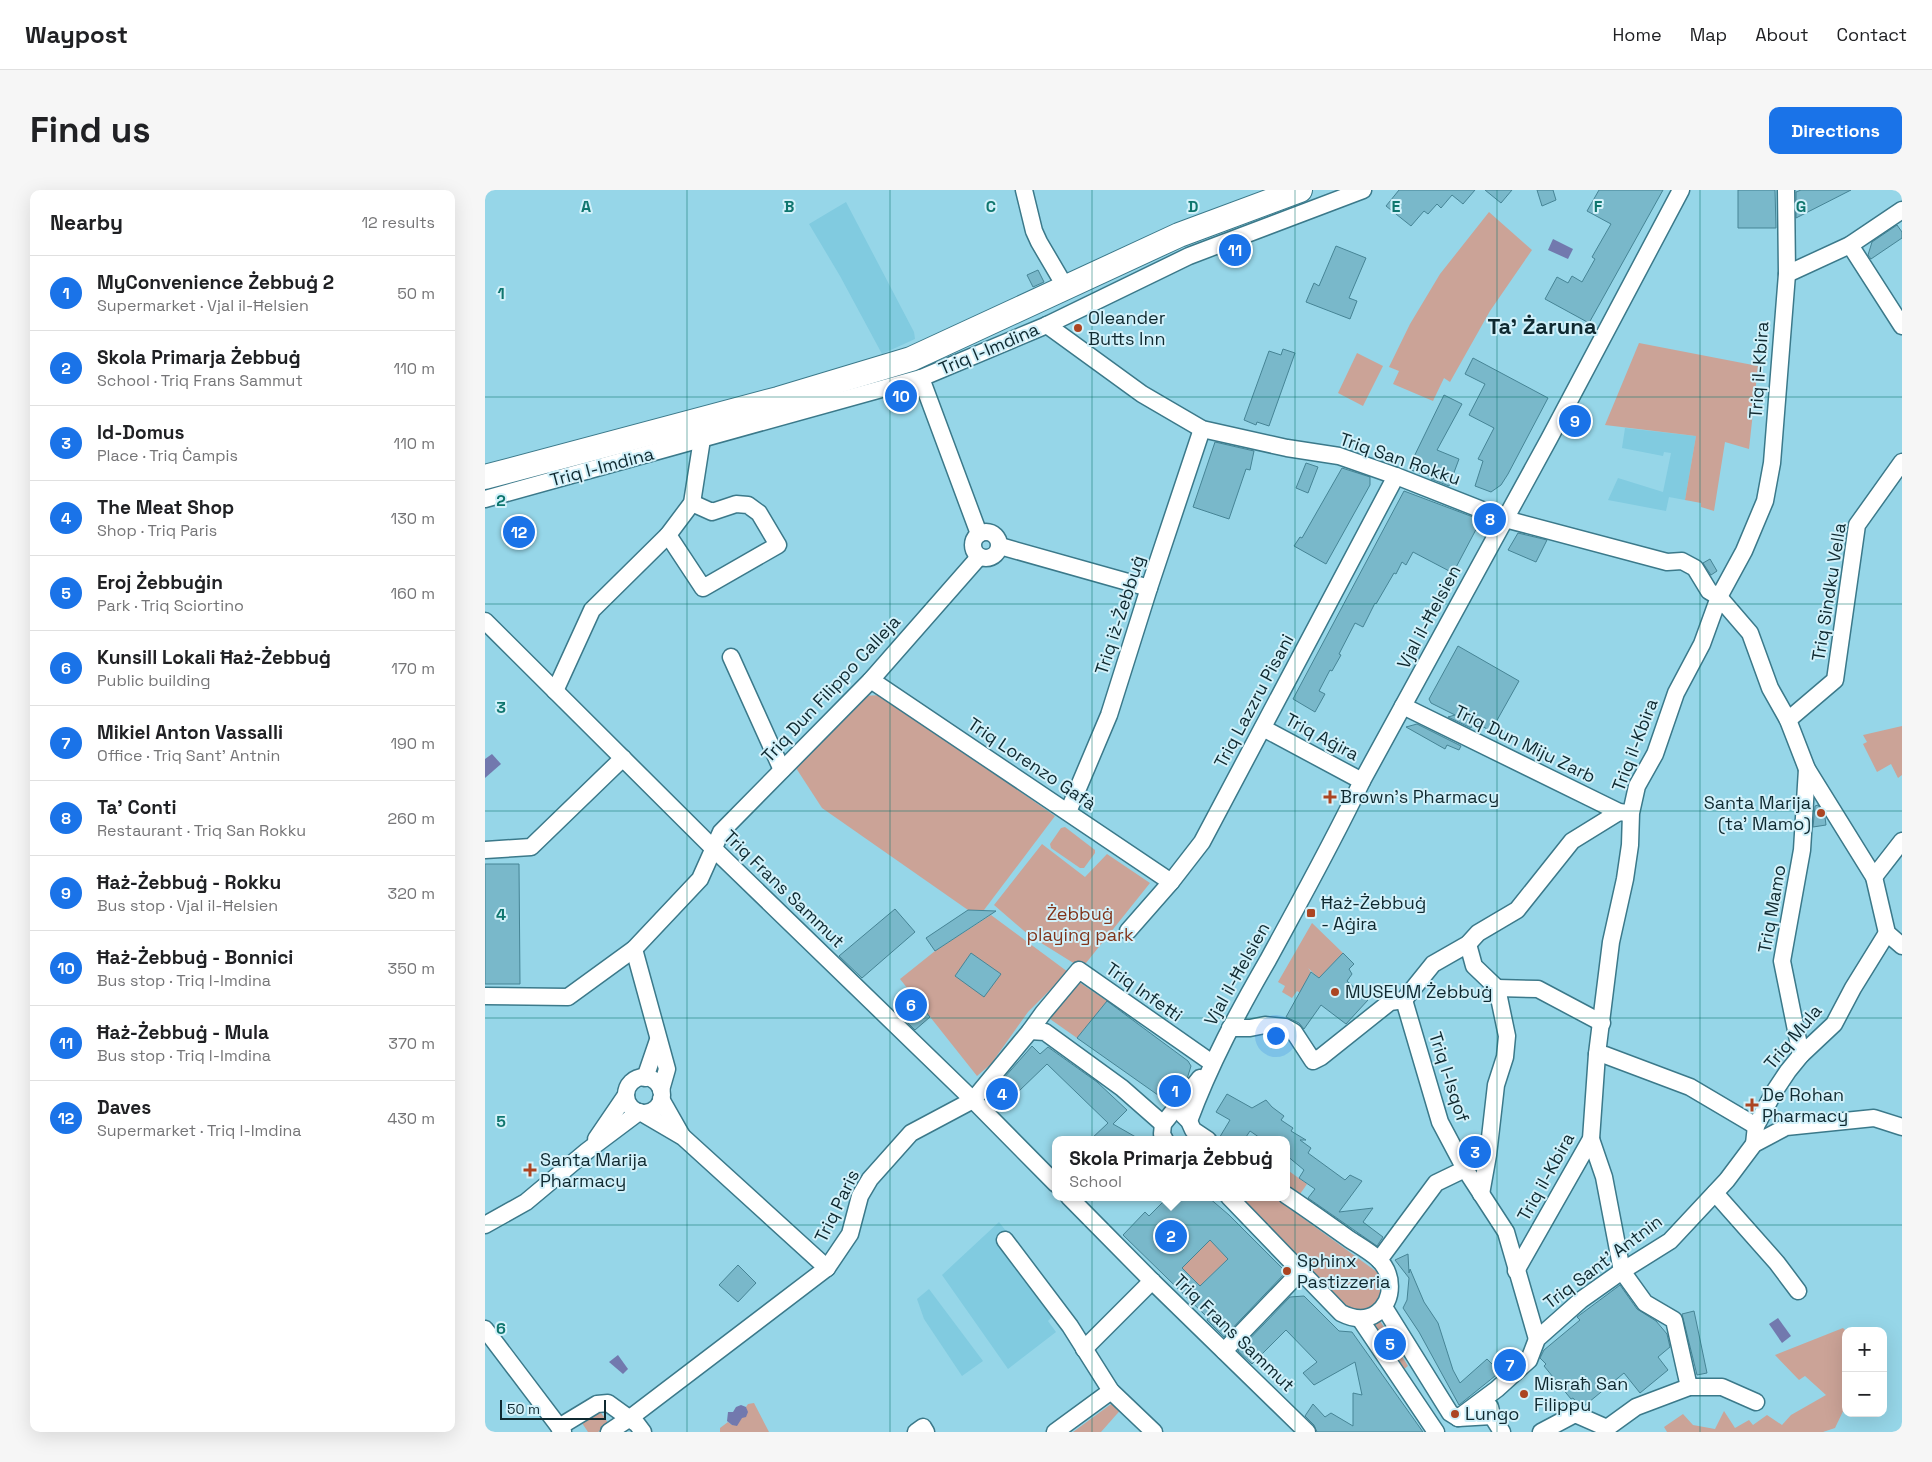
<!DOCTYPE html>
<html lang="en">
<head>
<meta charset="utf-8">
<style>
  :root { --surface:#fff; --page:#f6f6f6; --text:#202124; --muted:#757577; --line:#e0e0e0; --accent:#1a73e8 }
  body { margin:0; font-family:"Space Grotesk",sans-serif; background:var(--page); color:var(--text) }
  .controls { position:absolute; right:15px; bottom:15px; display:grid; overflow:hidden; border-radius:10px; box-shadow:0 5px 20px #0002 }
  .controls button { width:45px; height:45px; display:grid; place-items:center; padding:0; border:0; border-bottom:1px solid var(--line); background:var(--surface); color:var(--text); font:25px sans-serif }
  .scale { position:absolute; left:15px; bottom:12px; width:106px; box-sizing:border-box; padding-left:5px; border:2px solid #0f2930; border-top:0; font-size:14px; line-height:18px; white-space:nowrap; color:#0f2930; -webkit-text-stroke:4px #d2f1fa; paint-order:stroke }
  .you { position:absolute; left:790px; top:845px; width:18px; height:18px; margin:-12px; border:4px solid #fff; border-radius:50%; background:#1a73e8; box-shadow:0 0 0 8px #1a73e833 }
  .badge { display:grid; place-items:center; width:32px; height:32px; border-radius:50%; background:var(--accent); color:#fff; font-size:16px; font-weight:700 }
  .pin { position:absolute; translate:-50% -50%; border:2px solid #fff; box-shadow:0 1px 5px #0006 }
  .popup { position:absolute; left:567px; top:946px; width:238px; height:65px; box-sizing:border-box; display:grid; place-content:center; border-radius:10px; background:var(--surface); filter:drop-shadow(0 1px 4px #0005); font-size:16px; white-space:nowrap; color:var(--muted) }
  .popup b { font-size:19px; color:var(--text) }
  .popup::after { content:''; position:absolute; left:50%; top:100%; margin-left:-10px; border:10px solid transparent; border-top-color:var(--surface) }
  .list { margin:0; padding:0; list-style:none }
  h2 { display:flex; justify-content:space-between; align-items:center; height:65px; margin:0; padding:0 20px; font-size:21px }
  h2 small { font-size:16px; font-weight:400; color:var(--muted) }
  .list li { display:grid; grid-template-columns:32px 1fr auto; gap:15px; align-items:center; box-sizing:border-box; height:75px; padding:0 20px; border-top:1px solid var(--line) }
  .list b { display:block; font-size:19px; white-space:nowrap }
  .list p { margin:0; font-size:16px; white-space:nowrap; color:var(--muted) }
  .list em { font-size:16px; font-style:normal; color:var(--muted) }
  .map { position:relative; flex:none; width:1417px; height:1242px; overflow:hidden; border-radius:10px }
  header { display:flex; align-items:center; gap:30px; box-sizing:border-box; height:70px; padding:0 25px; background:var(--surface); border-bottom:1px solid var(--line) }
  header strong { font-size:24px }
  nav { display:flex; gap:28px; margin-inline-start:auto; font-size:18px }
  .intro { display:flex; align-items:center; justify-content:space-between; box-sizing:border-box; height:120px; padding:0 30px }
  h1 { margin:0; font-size:35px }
  .button { padding:12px 22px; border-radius:10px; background:var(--accent); color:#fff; font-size:18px; font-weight:700 }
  main { display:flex; gap:30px; padding:0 30px }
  aside { flex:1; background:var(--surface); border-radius:10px; box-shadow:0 5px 20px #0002 }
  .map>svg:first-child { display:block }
</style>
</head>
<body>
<header>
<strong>Waypost</strong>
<nav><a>Home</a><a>Map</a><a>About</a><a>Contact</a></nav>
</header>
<div class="intro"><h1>Find us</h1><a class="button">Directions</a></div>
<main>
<aside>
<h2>Nearby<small>12 results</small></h2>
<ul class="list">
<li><span class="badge">1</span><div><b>MyConvenience Żebbuġ 2</b><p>Supermarket · Vjal il-Ħelsien</p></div><em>50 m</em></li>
<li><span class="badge">2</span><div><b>Skola Primarja Żebbuġ</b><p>School · Triq Frans Sammut</p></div><em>110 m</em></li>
<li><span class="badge">3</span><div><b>Id-Domus</b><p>Place · Triq Ċampis</p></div><em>110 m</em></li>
<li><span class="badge">4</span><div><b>The Meat Shop</b><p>Shop · Triq Paris</p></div><em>130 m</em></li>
<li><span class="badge">5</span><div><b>Eroj Żebbuġin</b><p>Park · Triq Sciortino</p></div><em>160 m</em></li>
<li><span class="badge">6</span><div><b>Kunsill Lokali Ħaż-Żebbuġ</b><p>Public building</p></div><em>170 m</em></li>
<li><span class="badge">7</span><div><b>Mikiel Anton Vassalli</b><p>Office · Triq Sant' Antnin</p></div><em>190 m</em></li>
<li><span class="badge">8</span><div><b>Ta' Conti</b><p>Restaurant · Triq San Rokku</p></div><em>260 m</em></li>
<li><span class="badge">9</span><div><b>Ħaż-Żebbuġ - Rokku</b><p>Bus stop · Vjal il-Ħelsien</p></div><em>320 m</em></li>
<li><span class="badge">10</span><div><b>Ħaż-Żebbuġ - Bonnici</b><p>Bus stop · Triq l-Imdina</p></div><em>350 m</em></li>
<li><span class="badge">11</span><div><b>Ħaż-Żebbuġ - Mula</b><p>Bus stop · Triq l-Imdina</p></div><em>370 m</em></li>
<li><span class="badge">12</span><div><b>Daves</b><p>Supermarket · Triq l-Imdina</p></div><em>430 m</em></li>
</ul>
</aside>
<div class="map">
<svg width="1417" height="1242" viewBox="0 0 1417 1242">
  <rect width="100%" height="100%" fill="#96d6e8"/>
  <g fill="#81cbe0">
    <path d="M361,12L429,142L430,149L397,164L355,86L324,34Z"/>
    <path d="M1140,238L1211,246L1200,310L1184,307L1181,321L1123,310L1133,288L1178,302L1186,263L1179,262L1178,266L1137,258Z"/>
    <path d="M514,1032L525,1046L513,1056L567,1127L563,1131L571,1142L523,1179L457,1085Z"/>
    <path d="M444,1099L498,1171L477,1186L439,1129L432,1109Z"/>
  </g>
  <g fill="#cba397">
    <path d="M1004,22L1047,60L1005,121L965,192L959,188L948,211L908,194L914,181L904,177L925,134L955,84Z"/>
    <path d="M1154,153L1273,176L1264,259L1240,252L1229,321L1216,317V313L1200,310L1211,246L1120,235Z"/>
    <path d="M872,163L898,176L878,216L853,203Z"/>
    <path d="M397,505L570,626L499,720H483L337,618L311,578L376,506Z"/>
    <path d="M1417,536V585L1413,588L1406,574L1392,582L1378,554L1382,552L1378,545Z"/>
    <path d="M580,637L610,660V663L599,678H595L566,658L565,654L576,638Z"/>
    <path d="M557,654L600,687L622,664L665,693L601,773L590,774L545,746L509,715Z"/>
    <path d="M506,725L583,782L543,822L506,874L492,886L415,789L450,761Z"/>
    <path d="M827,733L858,763L834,788L823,778L826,782L820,793L822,807L812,801L807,808L797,802L800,796L793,792Z"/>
    <path d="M594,792L622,811L592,848L565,829Z"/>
    <path d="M801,979L822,994L813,1007L801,999Z"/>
    <path d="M749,1007H789L892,1082L899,1093L895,1115L869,1124Z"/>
    <path d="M725,1050L743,1069L715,1096L697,1078Z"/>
    <path d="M894,1129L923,1176L918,1180L888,1132Z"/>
    <path d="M1358,1138L1361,1141V1215L1350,1238L1338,1242H1182L1179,1237L1198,1224L1208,1235L1230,1239L1239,1221L1250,1238L1264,1230L1268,1235L1282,1225L1297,1235L1306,1225L1341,1205L1320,1186L1314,1190L1290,1165Z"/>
    <path d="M633,1209L639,1216L616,1242H588Z"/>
    <path d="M269,1213L284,1242H235V1238L243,1232L247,1235L262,1222L261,1217L263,1214Z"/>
    <path d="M114,1220L124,1234L113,1242H103L97,1233Z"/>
  </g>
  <g fill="#7279ae">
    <path d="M1068,49L1088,59L1083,69L1063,60Z"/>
    <path d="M7,564L16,574L0,588V569Z"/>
    <path d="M1293,1128L1306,1146L1297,1153L1284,1134Z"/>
    <path d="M133,1165L143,1179L138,1184L124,1172Z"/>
    <path d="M256,1215L261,1217L263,1222L261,1227L257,1228L252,1236L247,1235L242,1231L243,1222H248L251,1217Z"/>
  </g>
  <g fill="#79b8ca" stroke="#468495" fill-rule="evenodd">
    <path d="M914,0H990L978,14L967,5L956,18L952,14L943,24L939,21L926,36L901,16Z"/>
    <path d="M1000,0H1027L1016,13Z"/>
    <path d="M1052,0H1068L1071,10L1057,16Z"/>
    <path d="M1114,0H1178L1104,133L1060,109L1072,87L1083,93L1087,86L1097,92L1110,69L1107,67L1126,34L1102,21Z"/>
    <path d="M1253,0H1290L1291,38H1253Z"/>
    <path d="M1316,0H1366L1311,28V2Z"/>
    <path d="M1412,35L1417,42V48L1386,69L1383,65L1387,52Z"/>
    <path d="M851,56L881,68L864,108L872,111L865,129L821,112L829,93L834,96Z"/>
    <path d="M553,80L559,92L548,97L542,85Z"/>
    <path d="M798,159L810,163L784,236L772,232L771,235L759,230L784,161L796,165Z"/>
    <path d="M988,168L1063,208L1023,284L1016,295L1006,302L990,296L998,271L993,269L1009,238L984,225L1000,194L980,184Z"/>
    <path d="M959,205L977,214L952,260L974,269L964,296L946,289L950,288L923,279Z"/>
    <path d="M730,252L769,261L765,280L761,279L744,329L708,317Z"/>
    <path d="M821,273L833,277L823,303L811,298Z"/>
    <path d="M857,278L885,287V295L841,374L809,356L815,347L817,348Z"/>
    <path d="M919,301L996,330L968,383L928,362L921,375L917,372L911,384L909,383L891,414L890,413L878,437L870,433L854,464L856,465L847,481L845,480L834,501L840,504L830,522L808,509Z"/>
    <path d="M1033,343L1062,350L1051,372L1023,360Z"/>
    <path d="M1225,369L1232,381L1226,385L1218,373Z"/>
    <path d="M973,456L1034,491L1006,541L989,532L986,538L963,527L970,525L946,513L944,509Z"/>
    <path d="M932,534L976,556L974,560L962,555L960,559L921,537Z"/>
    <path d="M1333,615L1340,627L1341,635L1328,637L1330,616Z"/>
    <path d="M0,674H34L35,794H0Z"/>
    <path d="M410,719L430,742L377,788L354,766Z"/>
    <path d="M483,720L511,721L450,761L441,748Z"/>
    <path d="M486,763L516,784L499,807L470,786Z"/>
    <path d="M858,763L869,774L864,779L867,784L862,791L883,810L861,834L836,815L819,839L814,833L801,827L826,782L834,788Z"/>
    <path d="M426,804L445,827L430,840L412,822Z"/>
    <path d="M622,811L703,871L706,876L702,889L685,909L680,910L592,848Z"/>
    <path d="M547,856L555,864L563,857L612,892L642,920L628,934L656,950H605L623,933L562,874L534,901L519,888Z"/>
    <path d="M742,904L767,918L781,910L787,917L799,926L796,930L808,938L806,941L821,950H815L826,958L823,963L860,990L865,985L877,991L854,1022L888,1018L878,1032L898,1047L892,1056L823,1008L830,999L814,988L819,980L801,965V950H778L765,941L759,950H733L745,930L731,922Z"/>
    <path d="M995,949L992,971L987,972L978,954Z"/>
    <path d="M683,1007H723L744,1025L801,1082L739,1147L722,1130L723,1128L638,1045L660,1022L664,1026ZM725,1050L743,1069L715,1096L697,1078Z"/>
    <path d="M923,1064L924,1083L925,1079L939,1112L953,1133L968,1180L975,1193L1002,1169L1015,1182L974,1215L934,1142L918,1118L922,1110L924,1088L910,1070Z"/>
    <path d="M253,1075L271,1093L253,1112L234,1095Z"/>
    <path d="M1135,1095L1152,1119L1171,1131L1182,1144L1185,1157L1173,1167L1183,1180L1155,1203L1139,1183L1098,1217L1094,1215L1088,1208L1086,1209L1059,1176L1061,1174L1055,1168L1059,1160L1095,1130L1092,1127Z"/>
    <path d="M819,1106L854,1141L867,1142L938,1242H832L829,1235L820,1226L828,1214L840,1227L846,1223L868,1236V1203L877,1205L870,1172L829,1195L818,1183L832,1172L801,1140L767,1174L753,1161L805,1107Z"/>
    <path d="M1209,1121L1222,1183L1212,1185L1197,1124Z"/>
  </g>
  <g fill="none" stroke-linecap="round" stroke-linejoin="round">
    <g stroke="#3b798a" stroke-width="19">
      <g id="minor">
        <path d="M539,0L549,41L554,52L581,98"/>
        <path d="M1365,55L1417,136"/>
        <path d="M1302,84L1365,55L1417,20"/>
        <path d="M562,135L657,204L717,239L802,258L854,266L911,286L1020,329L1182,372L1197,371L1210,378L1224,401L1234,407L1265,443L1285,498L1303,530L1322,579L1389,687L1402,743L1417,756"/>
        <path d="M436,188L494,344"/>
        <path d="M0,309L436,188L562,135L704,66L878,0"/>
        <circle cx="501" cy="355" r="13"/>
        <path d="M183,345L218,398L293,355L274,323L263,315L251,314L227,322L207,313"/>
        <path d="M515,356L664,398"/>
        <path d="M0,431L229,659L488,910L571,994"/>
        <path d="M246,467L297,580"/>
        <path d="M386,490L686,692"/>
        <path d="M70,501L107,420L183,345L207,313L217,249"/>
        <path d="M918,516L1134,622L1142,623"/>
        <path d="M1303,530L1350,490L1372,335L1417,272"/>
        <path d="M778,538L877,591"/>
        <path d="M583,622L624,525L664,398L717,239"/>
        <path d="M0,660L46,657L138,568"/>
        <path d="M1389,687L1417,651"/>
        <path d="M643,741L686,692L717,652L911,286"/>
        <path d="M983,754L989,776L1012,798L1022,846L1020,867L1011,895L1003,965L996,1004"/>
        <path d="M149,759L182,879L176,900"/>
        <path d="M1012,798L1053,799L1117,833"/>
        <path d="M0,806L83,807L149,759L215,689L236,642L386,490L494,367"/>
        <path d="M919,810L955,932L980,979L1021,1042L1052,1149"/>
        <path d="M745,838H765L780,835L800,837L809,842L828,871L836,867L905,812L919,810L948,774L983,754L993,743L1032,720L1087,651L1134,622"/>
        <path d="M545,841L560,842L637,898L678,934"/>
        <path d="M1112,864L1120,865L1205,897L1271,936"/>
        <path d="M1316,865L1297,771L1317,660L1322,579"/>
        <circle cx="159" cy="905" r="18"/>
        <path d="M160,888L173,850"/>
        <path d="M176,909L197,946"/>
        <path d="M157,923L198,947L342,1078"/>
        <path d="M698,925L704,931L708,940L723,950"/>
        <path d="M704,931C725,874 753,822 783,770C815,711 848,652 877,591L1064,249L1196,0"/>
        <path d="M111,949L141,905"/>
        <path d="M1106,949L1119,987L1137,1081L1160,1113L1189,1130L1204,1197"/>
        <path d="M680,950L677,944L678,934L715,888"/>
        <path d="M1269,954L1271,936L1289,902L1303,881L1316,865L1349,834L1368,798L1402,743"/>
        <path d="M1230,1003L1292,1073L1313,1101"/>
        <path d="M584,1007L667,1091L822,1242"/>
        <path d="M744,1007L856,1123C868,1129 881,1131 892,1123C910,1109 908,1083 893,1069C884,1061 873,1055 864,1049C843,1034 822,1019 801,1005"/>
        <path d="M0,1035L41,1012L102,961L154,922"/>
        <path d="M520,1050L585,1136L626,1201L669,1242"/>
        <path d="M894,1070L951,993L980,979"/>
        <path d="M1031,1081L1106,949L1112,864L1126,752L1140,689L1145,655L1146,623L1152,596L1170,564L1191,503L1217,454L1234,407L1259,361L1280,311L1287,273L1302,84L1301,0"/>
        <path d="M899,1117L965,1223L973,1228L1007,1226"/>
        <path d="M875,1129L951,1242"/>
        <path d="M0,1139L78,1242"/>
        <path d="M599,1159L667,1091"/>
        <path d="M739,1161L816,1081"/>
        <path d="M1005,1217L1007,1226L1017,1242"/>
        <path d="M973,1228L1012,1199L1044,1170L1052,1149L1096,1110L1137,1081L1185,1051L1242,990L1269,954L1301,937L1389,928L1417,937"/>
        <path d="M74,1237L112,1214L123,1213L152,1234L158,1242"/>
        <path d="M1122,1238L1151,1217L1204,1197H1237L1271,1212"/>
        <path d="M124,1242L145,1228L342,1078L365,1044L375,1006L385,989L426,943L488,910L545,841L558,823L594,780L727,873"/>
        <path d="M431,1242L438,1237L441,1242"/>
        <path d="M570,1242L626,1201"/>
        <path d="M1056,1242L1090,1224L1122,1238"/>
      </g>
    </g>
    <g stroke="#3b798a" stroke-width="26">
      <path id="highway" d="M0,287L293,209L426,169L694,45L815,0"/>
    </g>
    <use href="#minor" stroke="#fff" stroke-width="16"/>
    <use href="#highway" stroke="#fff" stroke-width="24"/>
  </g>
  <path fill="none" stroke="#0f766e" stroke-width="1" stroke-opacity="0.55" d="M202,0V1242M405,0V1242M607,0V1242M810,0V1242M1012,0V1242M1215,0V1242M0,207H1417M0,414H1417M0,621H1417M0,828H1417M0,1035H1417"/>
  <g fill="#ac4522" stroke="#d2f1fa" stroke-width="2">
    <circle cx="593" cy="138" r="5"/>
    <path d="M842.5 599.5h5v5h5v5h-5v5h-5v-5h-5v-5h5z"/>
    <circle cx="1336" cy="623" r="5"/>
    <rect x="821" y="718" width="10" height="10" rx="2.5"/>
    <circle cx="850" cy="802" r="5"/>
    <path d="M1264.5 907.5h5v5h5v5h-5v5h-5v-5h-5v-5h5z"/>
    <path d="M42.5 972.5h5v5h5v5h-5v5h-5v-5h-5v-5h5z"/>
    <circle cx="802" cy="1081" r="5"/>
    <circle cx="1039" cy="1204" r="5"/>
    <circle cx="970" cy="1224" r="5"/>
  </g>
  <g text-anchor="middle" stroke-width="4" stroke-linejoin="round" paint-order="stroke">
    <g font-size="18" fill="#0f2930" stroke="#d2f1fa" text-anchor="start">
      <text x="603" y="134">Oleander<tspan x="603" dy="21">Butts Inn</tspan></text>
      <text x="855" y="613">Brown’s Pharmacy</text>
      <text x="1326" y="619" text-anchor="end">Santa Marija<tspan x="1326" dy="21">(ta' Mamo)</tspan></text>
      <text x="836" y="719">Ħaż-Żebbuġ<tspan x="836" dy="21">- Aġira</tspan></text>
      <text x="860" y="808">MUSEUM Żebbuġ</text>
      <text x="1277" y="911">De Rohan<tspan x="1277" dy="21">Pharmacy</tspan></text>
      <text x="55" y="976">Santa Marija<tspan x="55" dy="21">Pharmacy</tspan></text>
      <text x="812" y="1077">Sphinx<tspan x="812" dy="21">Pastizzeria</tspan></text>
      <text x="1049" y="1200">Misraħ San<tspan x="1049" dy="21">Filippu</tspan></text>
      <text x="980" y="1230">Lungo</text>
    </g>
    <g font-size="18" fill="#0f2930" stroke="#d2f1fa">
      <text transform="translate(504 159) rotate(-23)" y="6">Triq l-Imdina</text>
      <text transform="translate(1274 180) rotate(-86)" y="6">Triq il-Kbira</text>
      <text transform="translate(915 269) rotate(19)" y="6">Triq San Rokku</text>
      <text transform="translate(117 277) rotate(-15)" y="6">Triq l-Imdina</text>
      <text transform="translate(1344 402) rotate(-81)" y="6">Triq Sindku Vella</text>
      <text transform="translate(635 425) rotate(-72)" y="6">Triq iż-Żebbuġ</text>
      <text transform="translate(944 427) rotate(-62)" y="6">Vjal il-Ħelsien</text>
      <text transform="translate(346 499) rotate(-47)" y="6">Triq Dun Filippo Calleja</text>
      <text transform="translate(769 511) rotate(-62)" y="6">Triq Lazzru Pisani</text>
      <text transform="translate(837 547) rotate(28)" y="6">Triq Aġira</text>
      <text transform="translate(1040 554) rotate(26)" y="6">Triq Dun Miju Zarb</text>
      <text transform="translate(1150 555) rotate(-69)" y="6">Triq il-Kbira</text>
      <text transform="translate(547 574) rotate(34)" y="6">Triq Lorenzo Gafà</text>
      <text transform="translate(299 699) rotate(44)" y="6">Triq Frans Sammut</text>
      <text transform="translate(1287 719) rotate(-80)" y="6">Triq Mamo</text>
      <text transform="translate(752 784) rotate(-61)" y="6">Vjal il-Ħelsien</text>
      <text transform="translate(659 802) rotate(35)" y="6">Triq Infetti</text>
      <text transform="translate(1308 847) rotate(-50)" y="6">Triq Mula</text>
      <text transform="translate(964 887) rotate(72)" y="6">Triq l-Isqof</text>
      <text transform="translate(1061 987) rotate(-61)" y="6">Triq il-Kbira</text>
      <text transform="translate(352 1016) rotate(-64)" y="6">Triq Paris</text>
      <text transform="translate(1118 1072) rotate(-37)" y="6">Triq Sant' Antnin</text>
      <text transform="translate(749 1143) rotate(44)" y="6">Triq Frans Sammut</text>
    </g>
    <g font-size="18" fill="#80341a" stroke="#d2f1fa">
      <text x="595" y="730">Żebbuġ<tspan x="595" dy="21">playing park</tspan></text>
    </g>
    <g font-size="22" font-weight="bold" fill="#0f2930" stroke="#d2f1fa">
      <text x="1057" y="144">Ta' Żaruna</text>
    </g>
  </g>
  <g font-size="16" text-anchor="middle" font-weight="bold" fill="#0f766e" stroke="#d2f1fa" stroke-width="4" stroke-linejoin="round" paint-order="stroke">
    <text x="101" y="22">A</text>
    <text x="304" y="22">B</text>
    <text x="506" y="22">C</text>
    <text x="708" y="22">D</text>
    <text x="911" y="22">E</text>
    <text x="1113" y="22">F</text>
    <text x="1316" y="22">G</text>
    <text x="16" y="109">1</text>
    <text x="16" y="316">2</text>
    <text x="16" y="523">3</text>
    <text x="16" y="730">4</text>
    <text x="16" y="937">5</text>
    <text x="16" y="1144">6</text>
  </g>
</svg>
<div class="controls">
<button>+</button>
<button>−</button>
</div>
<div class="scale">50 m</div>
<div class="you"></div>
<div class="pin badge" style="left:690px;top:901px">1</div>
<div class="pin badge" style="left:686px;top:1046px">2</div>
<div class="popup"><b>Skola Primarja Żebbuġ</b>School</div>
<div class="pin badge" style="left:990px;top:962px">3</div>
<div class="pin badge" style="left:517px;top:904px">4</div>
<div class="pin badge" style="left:905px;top:1154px">5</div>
<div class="pin badge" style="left:426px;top:815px">6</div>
<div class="pin badge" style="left:1025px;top:1175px">7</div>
<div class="pin badge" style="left:1005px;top:329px">8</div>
<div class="pin badge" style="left:1090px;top:231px">9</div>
<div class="pin badge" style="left:416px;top:206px">10</div>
<div class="pin badge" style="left:750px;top:60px">11</div>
<div class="pin badge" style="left:34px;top:342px">12</div>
</div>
</main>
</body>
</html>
